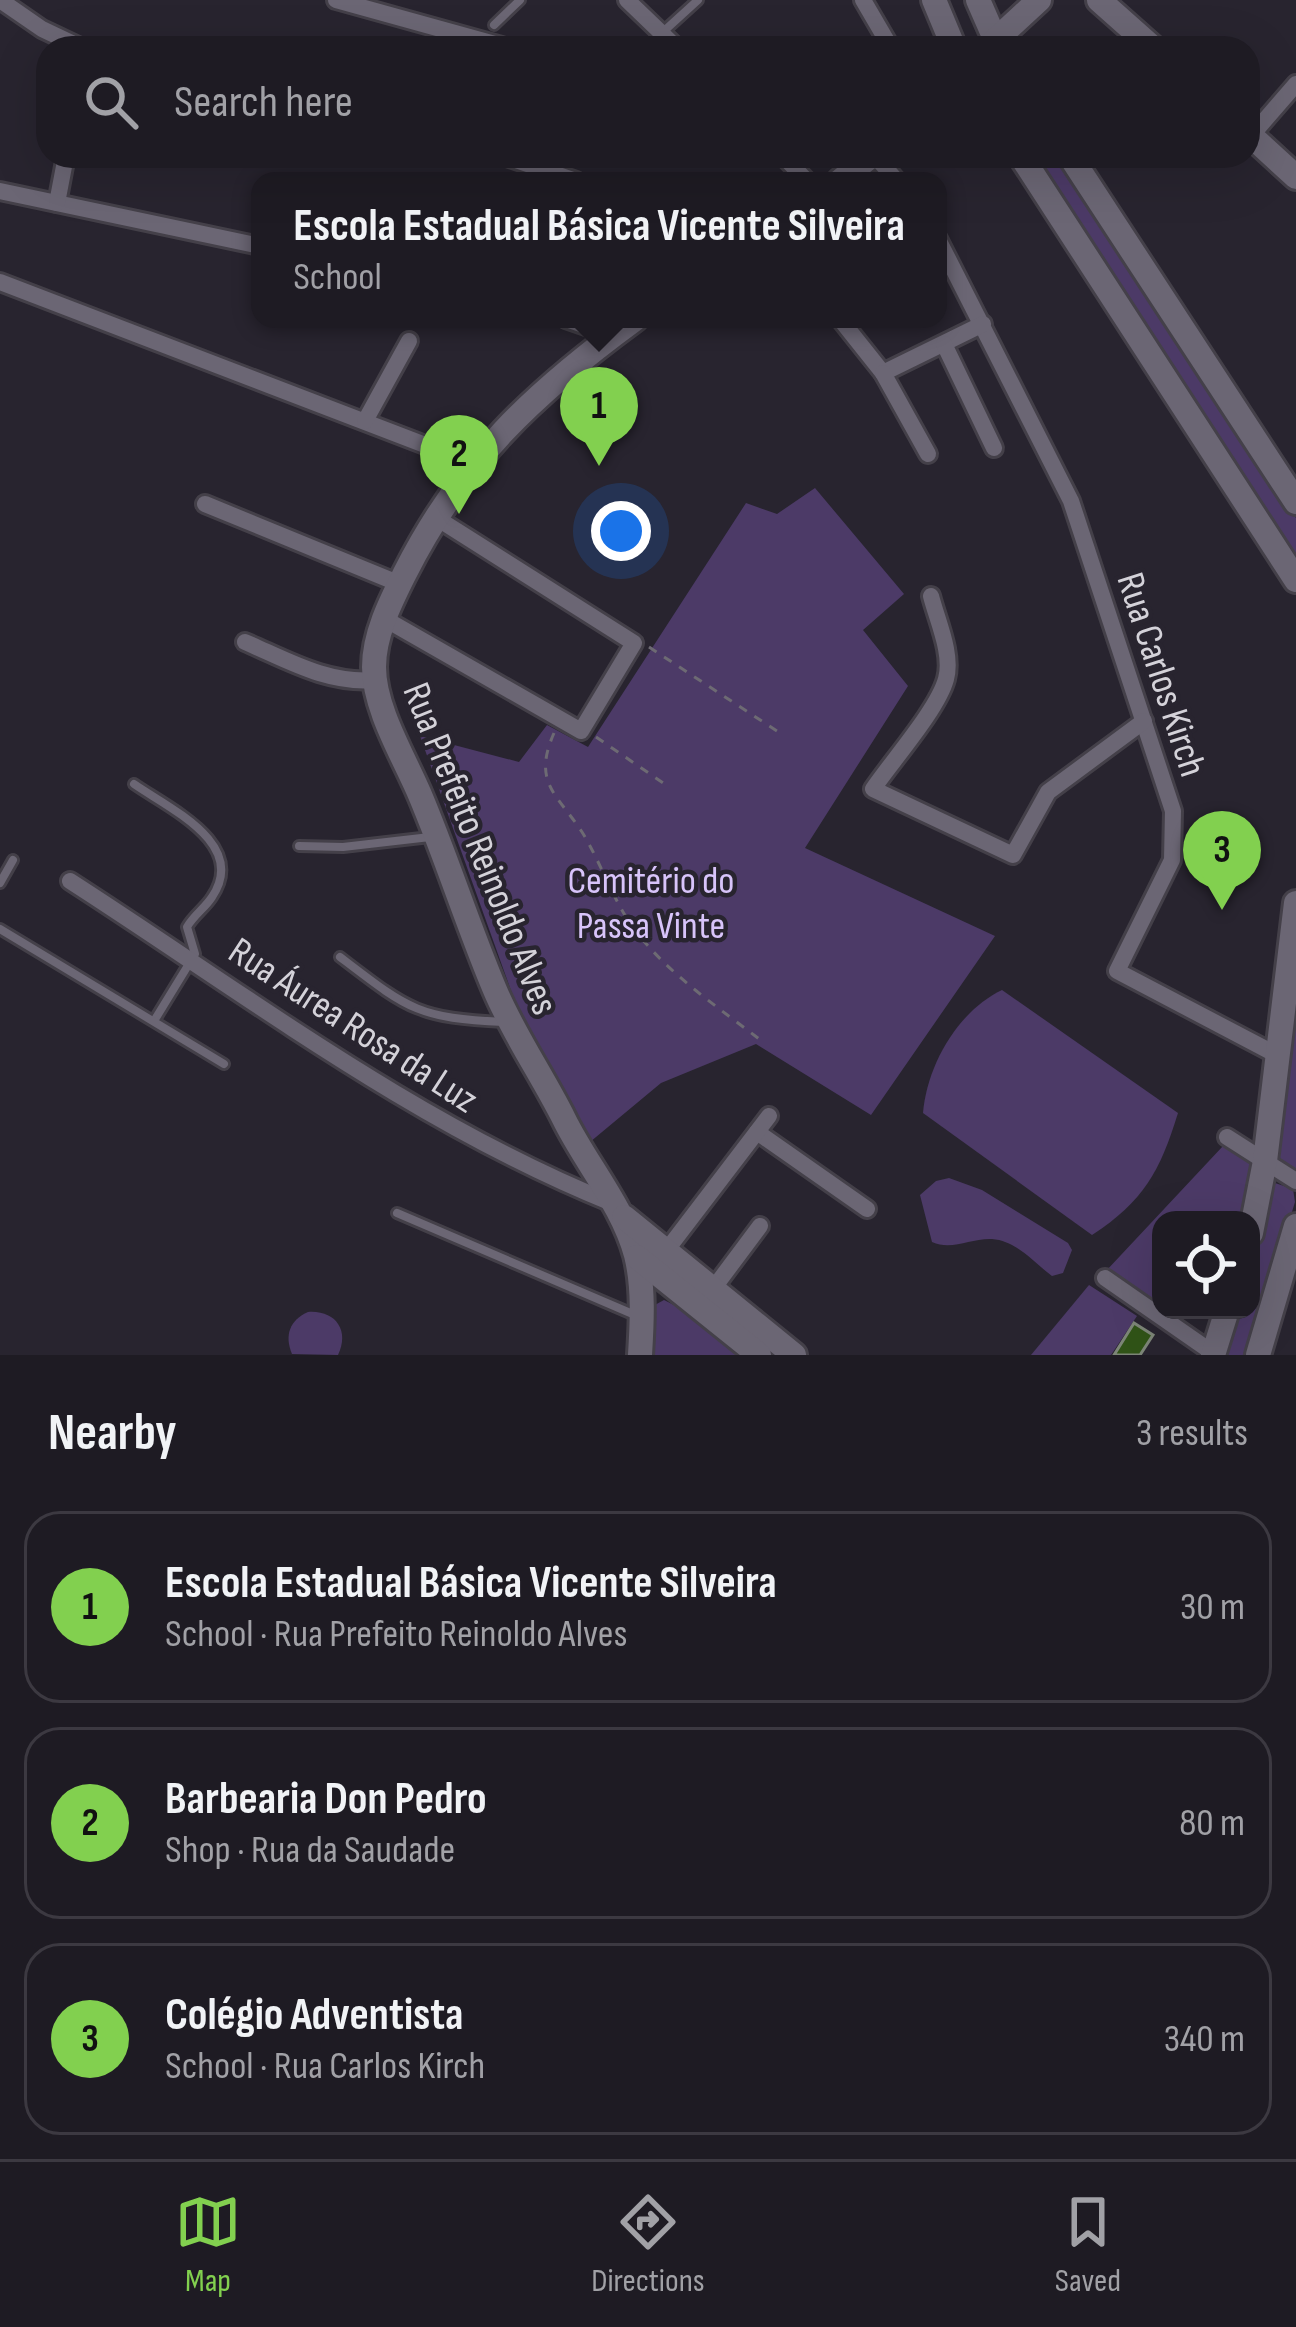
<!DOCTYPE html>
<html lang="en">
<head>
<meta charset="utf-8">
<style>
  :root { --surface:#1e1b23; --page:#2b2830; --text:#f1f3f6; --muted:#a1a1a6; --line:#3c3941; --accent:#82d04f }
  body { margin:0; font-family:"Sofia Sans Condensed",sans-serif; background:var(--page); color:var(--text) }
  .controls { position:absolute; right:36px; bottom:36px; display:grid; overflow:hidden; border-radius:24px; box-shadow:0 12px 48px #0002 }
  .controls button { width:108px; height:108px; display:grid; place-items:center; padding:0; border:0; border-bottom:3px solid var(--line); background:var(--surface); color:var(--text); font:60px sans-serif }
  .you { position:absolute; left:621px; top:531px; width:42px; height:42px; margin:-30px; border:9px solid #fff; border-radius:50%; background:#1a73e8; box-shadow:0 0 0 18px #1a73e833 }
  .badge { display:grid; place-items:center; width:78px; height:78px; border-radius:50%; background:var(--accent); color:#111; font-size:39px; font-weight:700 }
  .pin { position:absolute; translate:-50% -99px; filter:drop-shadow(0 3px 6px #0008) }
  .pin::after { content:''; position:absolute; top:63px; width:42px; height:36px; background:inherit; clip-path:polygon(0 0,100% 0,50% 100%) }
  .popup { position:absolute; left:251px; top:172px; width:696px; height:156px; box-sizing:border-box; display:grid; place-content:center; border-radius:24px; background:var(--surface); filter:drop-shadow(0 3px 9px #0005); font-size:39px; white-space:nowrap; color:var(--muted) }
  .popup b { font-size:45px; color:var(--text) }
  .popup::after { content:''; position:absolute; left:50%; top:100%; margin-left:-24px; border:24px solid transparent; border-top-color:var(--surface) }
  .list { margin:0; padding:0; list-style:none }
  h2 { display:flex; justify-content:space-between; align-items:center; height:156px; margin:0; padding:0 48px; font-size:51px }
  h2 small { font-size:39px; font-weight:400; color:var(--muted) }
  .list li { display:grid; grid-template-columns:78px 1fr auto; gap:36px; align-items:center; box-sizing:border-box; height:192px; margin:0 24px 24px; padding:0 24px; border:3px solid var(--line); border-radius:36px }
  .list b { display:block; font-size:45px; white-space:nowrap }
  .list p { margin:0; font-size:39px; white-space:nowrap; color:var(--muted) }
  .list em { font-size:39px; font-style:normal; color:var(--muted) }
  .icon { flex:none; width:66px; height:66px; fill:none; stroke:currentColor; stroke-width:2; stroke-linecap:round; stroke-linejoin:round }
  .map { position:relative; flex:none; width:1296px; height:1355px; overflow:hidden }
  .search { position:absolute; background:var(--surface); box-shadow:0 12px 48px #0002; left:36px; right:36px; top:36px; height:132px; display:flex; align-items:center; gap:30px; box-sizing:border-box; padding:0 42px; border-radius:36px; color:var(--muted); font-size:45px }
  .sheet { height:804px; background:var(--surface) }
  nav { display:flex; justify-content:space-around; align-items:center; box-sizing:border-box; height:168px; border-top:3px solid var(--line); background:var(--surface); font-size:33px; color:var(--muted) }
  nav a { display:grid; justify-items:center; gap:6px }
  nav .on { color:var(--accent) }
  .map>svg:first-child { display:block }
</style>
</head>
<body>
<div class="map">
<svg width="1296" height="1355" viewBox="0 0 1296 1355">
  <rect width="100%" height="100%" fill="#28242f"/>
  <g fill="#4c3a67">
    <path d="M1032,156H1057L1296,518V556Z"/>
    <path d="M815,488L904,594L863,630L908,686L805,848L995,936L871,1115L756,1044L661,1083L590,1142L519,1013L420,736L519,762L547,725L588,747L746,503L777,514Z"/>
    <path d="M1296,948V1171L1276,1157Z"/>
    <path d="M1002,990L1178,1113C1160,1171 1144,1201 1092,1235L923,1113C927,1065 958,1011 1002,990Z"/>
    <path d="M1223,1146L1261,1170L1247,1220H1161V1308L1106,1271Z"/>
    <path d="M949,1178L982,1190L1068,1243L1072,1250L1063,1273L1052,1276C1033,1262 1017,1241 992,1239C971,1238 952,1251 932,1242L920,1195L936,1181Z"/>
    <path d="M1275,1183L1293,1189L1295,1202L1248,1355H1226L1235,1310H1251V1253L1268,1189Z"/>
    <path d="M1089,1285L1137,1316L1111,1355H1031Z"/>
    <path d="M664,1300L682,1309L740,1355H649L653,1306Z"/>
    <path d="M308,1312C335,1310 350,1330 338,1355L292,1354C284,1335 290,1320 308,1312Z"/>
  </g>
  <path fill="#305317" stroke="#7c8577" stroke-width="3" d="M1134,1323L1153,1335L1140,1355H1114Z"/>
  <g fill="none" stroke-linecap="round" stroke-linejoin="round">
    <g stroke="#444049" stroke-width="14">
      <g id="lane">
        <path d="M494,25L520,0"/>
        <path d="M664,31L698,0"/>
        <path d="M134,784C170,809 248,844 212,897C205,908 194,915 187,927L195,954L154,1021"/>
        <path d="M299,846L343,847L430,837"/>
        <path d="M0,883L13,860"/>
        <path d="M0,929L224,1064"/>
        <path d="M340,957C408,1009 417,1018 504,1022"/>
        <path d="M397,1213L635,1315"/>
      </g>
    </g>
    <g stroke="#444049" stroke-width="22">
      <g id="street">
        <path d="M0,0L42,29L82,48"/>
        <path d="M336,0L502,46"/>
        <path d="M627,0L677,48"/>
        <path d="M863,0L891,48"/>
        <path d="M1251,136L1296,84"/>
        <path d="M504,156L576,181"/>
        <path d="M783,156L807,181"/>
        <path d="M875,156L897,181"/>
        <path d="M0,191L260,246"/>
        <path d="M57,203L66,156"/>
        <path d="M938,239L1071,501L1173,811L1172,860L1117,971L1277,1055"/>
        <path d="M0,282L472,463"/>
        <path d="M566,319L612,335"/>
        <path d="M840,319L883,373L983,324"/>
        <path d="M944,344L994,448"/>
        <path d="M883,373L928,454"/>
        <path d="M365,421L409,341"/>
        <path d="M205,504L400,584"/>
        <path d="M931,596C937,620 953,654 946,679C938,709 892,761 873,789L1013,855L1048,792L1144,721"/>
        <path d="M385,619L581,731L634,643L435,517"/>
        <path d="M245,642C287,660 327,684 375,680"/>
        <path d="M70,881C247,995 416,1124 612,1203"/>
        <path d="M757,1132L867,1209"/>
        <path d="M1227,1137L1296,1181"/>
        <path d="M666,1251L769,1116"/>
        <path d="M1105,1278L1216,1355"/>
        <path d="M713,1289L760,1226"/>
      </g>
    </g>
    <g stroke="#444049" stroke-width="30">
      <g id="secondary">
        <path d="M934,0L954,48"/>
        <path d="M978,0L999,48"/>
        <path d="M1099,0L1153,48"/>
        <path d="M987,48L1039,0"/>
        <path d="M1248,133L1296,177"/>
        <path d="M1021,156L1296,580"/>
        <path d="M1070,156L1296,502"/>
        <path d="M840,181L871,156"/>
        <path d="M635,319C534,393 462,460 405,573C391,601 374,634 374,667C374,709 404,757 420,795C447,859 468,926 495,990C514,1035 542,1075 564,1119C586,1164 623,1206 636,1255C644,1287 642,1323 640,1355"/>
        <path d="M624,1217L794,1355"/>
        <path d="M1251,1233L1265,1161L1296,903"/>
        <path d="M637,1257L759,1355"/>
        <path d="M1213,1355L1227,1310"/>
        <path d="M1258,1355L1296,1226"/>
      </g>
    </g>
    <g stroke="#6d6a73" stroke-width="3" stroke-dasharray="9 9" stroke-linecap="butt">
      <path d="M649,647L783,735"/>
      <path d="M554,733C532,783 557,794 582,832C600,861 611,895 630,923C663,971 718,1007 763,1042"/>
      <path d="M596,737L669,787"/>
    </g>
    <use href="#lane" stroke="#6b6674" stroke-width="8"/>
    <use href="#street" stroke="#6b6674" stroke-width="16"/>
    <use href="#secondary" stroke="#6b6674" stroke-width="24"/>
  </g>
  <g text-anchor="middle" stroke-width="9" stroke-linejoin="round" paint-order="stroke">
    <g font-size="39" fill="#d4d2d9" stroke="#28242f">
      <text transform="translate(1163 674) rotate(72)" y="14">Rua Carlos Kirch</text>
      <text transform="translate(482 848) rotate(68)" y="14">Rua Prefeito Reinoldo Alves</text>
      <text transform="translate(354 1024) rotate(33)" y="14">Rua Áurea Rosa da Luz</text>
    </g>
    <g font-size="39" fill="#d8c4fa" stroke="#28242f">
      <text x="651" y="893">Cemitério do<tspan x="651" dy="45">Passa Vinte</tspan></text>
    </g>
  </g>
</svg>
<div class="controls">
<button><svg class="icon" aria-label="locate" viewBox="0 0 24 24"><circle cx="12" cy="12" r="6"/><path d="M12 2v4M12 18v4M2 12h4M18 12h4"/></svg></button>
</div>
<div class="you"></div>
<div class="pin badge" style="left:599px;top:466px">1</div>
<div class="popup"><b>Escola Estadual Básica Vicente Silveira</b>School</div>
<div class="pin badge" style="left:459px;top:514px">2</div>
<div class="pin badge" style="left:1222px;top:910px">3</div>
<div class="search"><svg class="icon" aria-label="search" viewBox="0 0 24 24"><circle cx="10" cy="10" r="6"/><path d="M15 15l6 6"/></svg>Search here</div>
</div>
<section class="sheet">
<h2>Nearby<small>3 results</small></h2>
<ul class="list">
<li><span class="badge">1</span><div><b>Escola Estadual Básica Vicente Silveira</b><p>School · Rua Prefeito Reinoldo Alves</p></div><em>30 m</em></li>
<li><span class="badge">2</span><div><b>Barbearia Don Pedro</b><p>Shop · Rua da Saudade</p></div><em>80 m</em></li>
<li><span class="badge">3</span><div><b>Colégio Adventista</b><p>School · Rua Carlos Kirch</p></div><em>340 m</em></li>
</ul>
</section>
<nav>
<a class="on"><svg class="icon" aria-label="map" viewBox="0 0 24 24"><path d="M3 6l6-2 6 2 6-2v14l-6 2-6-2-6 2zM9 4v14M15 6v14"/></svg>Map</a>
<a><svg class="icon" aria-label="directions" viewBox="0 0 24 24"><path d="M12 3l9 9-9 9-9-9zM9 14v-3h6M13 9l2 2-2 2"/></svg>Directions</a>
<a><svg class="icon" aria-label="saved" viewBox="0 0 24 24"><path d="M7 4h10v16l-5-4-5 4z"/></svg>Saved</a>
</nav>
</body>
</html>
